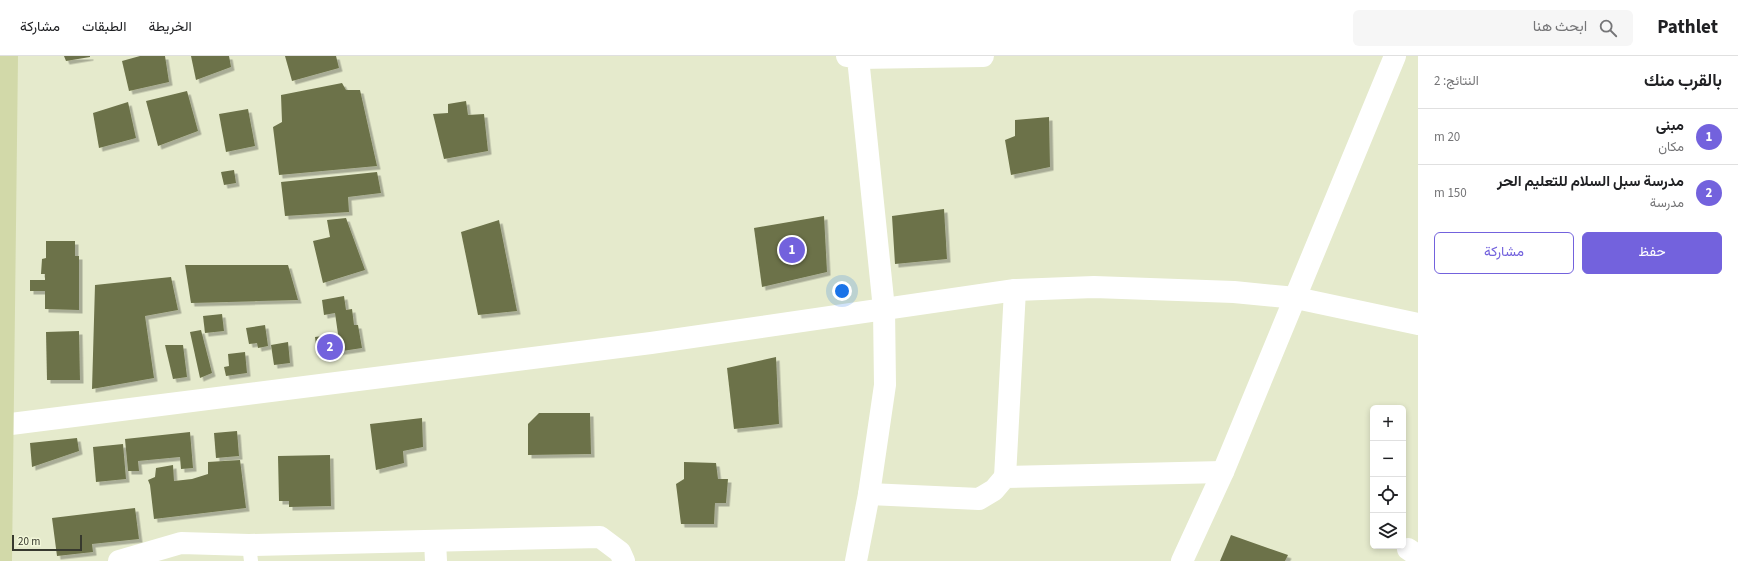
<!DOCTYPE html>
<html lang="ar">
<head>
<meta charset="utf-8">
<style>
  :root { --surface:#fff; --page:#f6f6f6; --text:#202124; --muted:#757577; --line:#e0e0e0; --accent:#7362dd }
  body { margin:0; font-family:"Source Sans 3",Vazirmatn,sans-serif; background:var(--page); color:var(--text); direction:rtl }
  .controls { position:absolute; right:12px; bottom:12px; display:grid; overflow:hidden; border-radius:6px; box-shadow:0 2px 6px #0003 }
  .controls button { width:36px; height:36px; display:grid; place-items:center; padding:0; border:0; border-bottom:1px solid var(--line); background:var(--surface); color:var(--text); font:20px sans-serif }
  .scale { position:absolute; left:12px; bottom:10px; width:70px; box-sizing:border-box; padding-left:4px; border:2px solid #37392e; border-top:0; font-size:11px; line-height:14px; white-space:nowrap; color:#37392e; -webkit-text-stroke:3px #f2f7d9; paint-order:stroke }
  .you { position:absolute; left:842px; top:235px; width:14px; height:14px; margin:-10px; border:3px solid #fff; border-radius:50%; background:#1a73e8; box-shadow:0 0 0 6px #1a73e833 }
  .badge { display:grid; place-items:center; width:26px; height:26px; border-radius:50%; background:var(--accent); color:#fff; font-size:13px; font-weight:700 }
  .pin { position:absolute; translate:-50% -50%; border:2px solid #fff; box-shadow:0 1px 4px #0006 }
  .list { margin:0; padding:0; list-style:none }
  h2 { display:flex; justify-content:space-between; align-items:center; height:52px; margin:0; padding:0 16px; font-size:17px }
  h2 small { font-size:13px; font-weight:400; color:var(--muted) }
  .list li { display:grid; grid-template-columns:26px 1fr auto; gap:12px; align-items:center; box-sizing:border-box; height:56px; padding:0 16px; border-top:1px solid var(--line) }
  .list b { display:block; font-size:15px; white-space:nowrap }
  .list p { margin:0; font-size:13px; white-space:nowrap; color:var(--muted) }
  .list em { font-size:13px; font-style:normal; color:var(--muted) }
  .actions { display:flex; gap:8px; padding:12px 16px }
  .actions a { flex:1; padding:9px 0; border:1px solid var(--accent); border-radius:6px; text-align:center; font-size:14px; color:var(--accent) }
  .actions .main { background:var(--accent); color:#fff }
  .icon { flex:none; width:22px; height:22px; fill:none; stroke:currentColor; stroke-width:2; stroke-linecap:round; stroke-linejoin:round }
  .map { position:relative; flex:none; width:1418px; height:505px; overflow:hidden; direction:ltr }
  header { display:flex; align-items:center; gap:24px; box-sizing:border-box; height:56px; padding:0 20px; background:var(--surface); border-bottom:1px solid var(--line) }
  header strong { font-size:19px }
  nav { display:flex; gap:22px; margin-inline-start:auto; font-size:14px }
  .search { width:280px; height:36px; background:var(--page); display:flex; align-items:center; gap:10px; box-sizing:border-box; padding:0 14px; border-radius:6px; color:var(--muted); font-size:15px }
  main { display:flex }
  aside { flex:1; background:var(--surface) }
  .map>svg:first-child { display:block }
</style>
</head>
<body>
<header>
<strong>Pathlet</strong>
<div class="search"><svg class="icon" aria-label="search" viewBox="0 0 24 24"><circle cx="10" cy="10" r="6"/><path d="M15 15l6 6"/></svg>ابحث هنا</div>
<nav><a>الخريطة</a><a>الطبقات</a><a>مشاركة</a></nav>
</header>
<main>
<aside>
<h2>بالقرب منك<small>النتائج: 2</small></h2>
<ul class="list">
<li><span class="badge">1</span><div><b>مبنى</b><p>مكان</p></div><em>20 m</em></li>
<li><span class="badge">2</span><div><b>مدرسة سبل السلام للتعليم الحر</b><p>مدرسة</p></div><em>150 m</em></li>
</ul>
<div class="actions"><a class="main">حفظ</a><a>مشاركة</a></div>
</aside>
<div class="map">
<svg width="1418" height="505" viewBox="0 0 1418 505">
  <defs>
    <filter id="shadow"><feDropShadow dx="3.5" dy="3.5" stdDeviation="0" flood-color="#0004"/></filter>
  </defs>
  <rect width="100%" height="100%" fill="#e5eacc"/>
  <g fill="#6c7249" filter="url(#shadow)">
    <path d="M64,0H90V1L66,5Z"/>
    <path d="M140,0H165L169,26L129,35L122,5Z"/>
    <path d="M191,0H229L231,11L196,24Z"/>
    <path d="M285,0H336L339,12L292,25Z"/>
    <path d="M342,27L346,34H360L377,110L279,119L273,71L282,66L281,39Z"/>
    <path d="M187,35L198,75L158,90L146,45Z"/>
    <path d="M466,45L468,59L484,58L488,95L444,103L433,58L448,57V48Z"/>
    <path d="M128,46L136,82L99,92L93,57Z"/>
    <path d="M248,53L255,90L226,96L219,58Z"/>
    <path d="M1049,61L1050,111L1011,119L1005,84L1015,80V64Z"/>
    <path d="M234,114L236,127L224,129L221,116Z"/>
    <path d="M377,116L381,137L348,141L349,156L285,160L281,126Z"/>
    <path d="M944,153L947,203L895,208L892,160Z"/>
    <path d="M824,160L827,216L762,231L754,172Z"/>
    <path d="M346,162L365,214L323,227L313,185L330,181L327,164Z"/>
    <path d="M499,164L517,255L478,259L461,176Z"/>
    <path d="M46,185H75V200H79V254L45,253V235H30V224H45V218H41L42,203L46,202Z"/>
    <path d="M185,209H288L298,244L191,247Z"/>
    <path d="M171,221L178,254L145,260L154,322L92,333L95,229Z"/>
    <path d="M344,240L346,254L352,253L354,269H358L362,292L323,298V295L317,296L315,281L338,278L335,257L324,259L322,244Z"/>
    <path d="M222,258L224,275L205,277L203,260Z"/>
    <path d="M265,269L268,290L258,292L257,287L249,288L246,272Z"/>
    <path d="M201,274L212,317L200,322L190,276Z"/>
    <path d="M79,275L80,324H47L46,276Z"/>
    <path d="M288,286L290,307L274,309L271,289Z"/>
    <path d="M165,289H183L187,321L173,323Z"/>
    <path d="M245,296L247,317L226,320L224,311L229,310L228,298Z"/>
    <path d="M776,301L779,368L734,373L727,312Z"/>
    <path d="M539,357H590L591,398L528,399V368Z"/>
    <path d="M422,362L423,391L403,395L404,407L376,414L370,368Z"/>
    <path d="M237,375L239,400L216,402L214,377Z"/>
    <path d="M190,376L193,412L181,413L180,401L138,405L139,415H128L125,383Z"/>
    <path d="M77,382L79,395L32,411L30,387Z"/>
    <path d="M123,388L126,423L96,426L93,391Z"/>
    <path d="M330,399L331,450L289,451V445H279L278,400Z"/>
    <path d="M240,404L246,452L154,463L150,429L148,424L155,421L156,412L173,409L174,425L192,423L208,418V406Z"/>
    <path d="M684,406L716,407L718,423H728L726,447H715L714,468H681L676,428L684,423Z"/>
    <path d="M135,452L139,483L92,488L93,496L57,500L52,462Z"/>
    <path d="M1231,479L1288,499L1285,505H1220Z"/>
  </g>
  <g fill="none" stroke-linecap="round" stroke-linejoin="round">
    <path stroke="#fff" stroke-width="14" d="M249,489L251,505"/>
    <g stroke="#fff" stroke-width="22">
      <path d="M847,0L858,2L884,253L885,329L869,438L856,505"/>
      <path d="M858,0V2L983,0"/>
      <path d="M3,369L651,287L1015,234L1094,231L1234,236L1296,242L1418,268"/>
      <path d="M1005,421L1015,234"/>
      <path d="M869,438L979,443L994,434L1005,421L1223,416"/>
      <path d="M435,485L436,505"/>
      <path d="M1408,493L1418,500"/>
      <path d="M119,505L181,487L249,489L600,481L620,496L624,505"/>
      <path d="M1182,505L1223,416L1395,0"/>
    </g>
    <path stroke="#d2d9a9" stroke-width="22" d="M1,505L7,0"/>
  </g>
</svg>
<div class="controls">
<button>+</button>
<button>−</button>
<button><svg class="icon" aria-label="locate" viewBox="0 0 24 24"><circle cx="12" cy="12" r="6"/><path d="M12 2v4M12 18v4M2 12h4M18 12h4"/></svg></button>
<button><svg class="icon" aria-label="layers" viewBox="0 0 24 24"><path d="M12 4l9 5-9 5-9-5zM3 14l9 5 9-5"/></svg></button>
</div>
<div class="scale">20 m</div>
<div class="you"></div>
<div class="pin badge" style="left:792px;top:194px">1</div>
<div class="pin badge" style="left:330px;top:291px">2</div>
</div>
</main>
</body>
</html>
